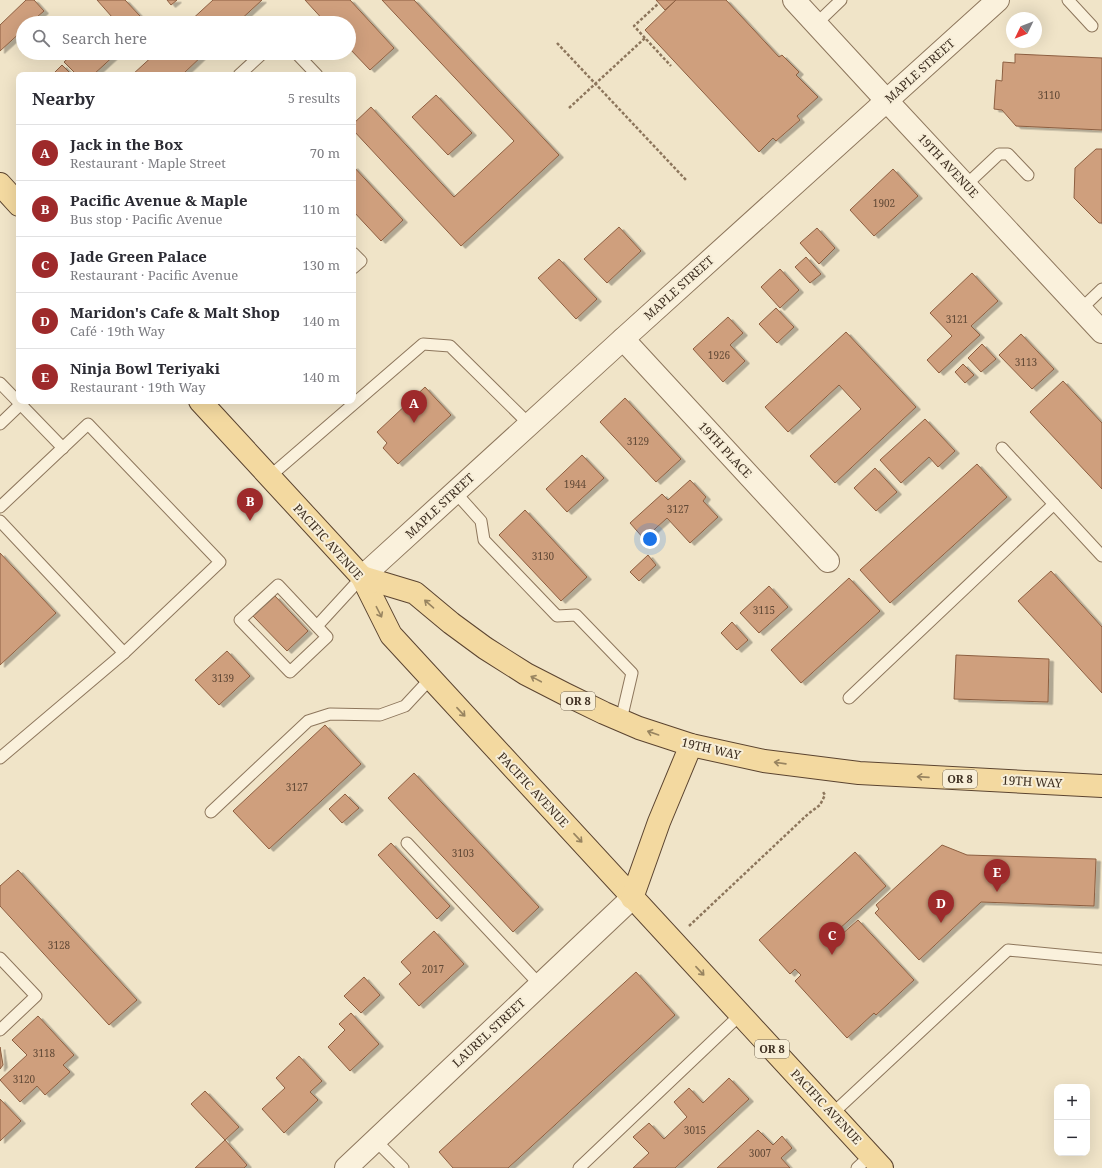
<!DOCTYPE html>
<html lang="en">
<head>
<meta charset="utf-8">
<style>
  :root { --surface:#fff; --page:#f7f7f7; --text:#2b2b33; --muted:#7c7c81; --line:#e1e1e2; --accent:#9e2a2b }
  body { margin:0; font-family:"Noto Serif",serif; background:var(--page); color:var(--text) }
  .controls { position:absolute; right:12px; bottom:12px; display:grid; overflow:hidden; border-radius:8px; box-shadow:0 4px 16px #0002 }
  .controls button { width:36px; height:36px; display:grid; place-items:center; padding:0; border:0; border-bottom:1px solid var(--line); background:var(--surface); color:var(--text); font:20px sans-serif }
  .compass { position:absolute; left:1006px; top:12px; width:36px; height:36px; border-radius:50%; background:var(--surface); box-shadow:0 4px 16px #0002; rotate:227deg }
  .you { position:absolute; left:650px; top:539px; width:14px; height:14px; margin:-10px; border:3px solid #fff; border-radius:50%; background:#1a73e8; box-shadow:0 0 0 6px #1a73e833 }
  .badge { display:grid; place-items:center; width:26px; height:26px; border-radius:50%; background:var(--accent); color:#fff; font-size:13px; font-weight:700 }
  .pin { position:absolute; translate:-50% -33px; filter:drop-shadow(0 1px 2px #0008) }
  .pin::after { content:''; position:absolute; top:21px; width:14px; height:12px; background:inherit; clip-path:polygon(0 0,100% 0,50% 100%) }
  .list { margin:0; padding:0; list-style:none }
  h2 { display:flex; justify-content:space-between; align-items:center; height:52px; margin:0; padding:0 16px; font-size:17px }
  h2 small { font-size:13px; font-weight:400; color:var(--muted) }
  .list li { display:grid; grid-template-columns:26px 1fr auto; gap:12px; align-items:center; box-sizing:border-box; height:56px; padding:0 16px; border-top:1px solid var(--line) }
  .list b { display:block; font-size:15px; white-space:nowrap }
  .list p { margin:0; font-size:13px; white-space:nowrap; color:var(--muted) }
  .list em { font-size:13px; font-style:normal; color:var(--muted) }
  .icon { flex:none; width:22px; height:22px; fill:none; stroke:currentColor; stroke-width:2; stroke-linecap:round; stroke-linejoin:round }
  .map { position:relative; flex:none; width:1102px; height:1168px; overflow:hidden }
  .search { position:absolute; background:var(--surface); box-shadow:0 4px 16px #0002; left:16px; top:16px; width:340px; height:44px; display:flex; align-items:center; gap:10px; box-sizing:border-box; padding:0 14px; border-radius:22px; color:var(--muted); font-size:15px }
  .panel { position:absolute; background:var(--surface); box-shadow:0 4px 16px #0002; left:16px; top:72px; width:340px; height:332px; border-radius:8px }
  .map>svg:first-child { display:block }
</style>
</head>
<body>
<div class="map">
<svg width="1102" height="1168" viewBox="0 0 1102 1168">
  <defs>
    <filter id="shadow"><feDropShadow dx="4.5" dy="2.5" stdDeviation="0" flood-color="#0004"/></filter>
  </defs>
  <rect width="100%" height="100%" fill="#f0e4c8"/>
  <g fill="#cf9f7d" stroke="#8d5f41" filter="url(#shadow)">
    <path d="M26,0H34L44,11L30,23H23V30L0,51V25Z"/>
    <path d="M97,0H125L140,16L132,23H106L112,17Z"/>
    <path d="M167,0H177L171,5Z"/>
    <path d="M213,0H262L237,23H188Z"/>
    <path d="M305,0H350L394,48L370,70L349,48V23H326Z"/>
    <path d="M382,0H414L559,155L461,246L353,130V124L371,107L454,197L514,141Z"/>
    <path d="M656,0H676L665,10Z"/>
    <path d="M676,0H726L779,57L782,55L799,72L796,75L818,97L797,116L800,120L776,141L773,138L759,152L645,30Z"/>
    <path d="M74,53H117L93,75H77L64,62Z"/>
    <path d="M156,53H205L182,75H132Z"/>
    <path d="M1015,54L1102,58V130L1016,126L1002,110L994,109L996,80L1002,81L1003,62L1015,63Z"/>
    <path d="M62,65L72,75H52Z"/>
    <path d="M436,95L472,133L448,155L412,117Z"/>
    <path d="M1096,149H1102V223H1099L1074,198L1075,168Z"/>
    <path d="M353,166L403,220L381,241L353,211Z"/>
    <path d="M893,169L918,196L874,236L850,210Z"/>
    <path d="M619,227L641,251L607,283L584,259Z"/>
    <path d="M817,228L835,248L819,264L800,243Z"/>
    <path d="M806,257L821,274L810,283L795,267Z"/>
    <path d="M559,259L597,299L576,319L538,278Z"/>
    <path d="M780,269L799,290L780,308L761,287Z"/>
    <path d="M972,273L998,301L971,326L980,335L939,373L927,360L952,336L930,313Z"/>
    <path d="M776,308L794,327L777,343L759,324Z"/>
    <path d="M728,317L743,333L730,345L745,361L723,382L693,349Z"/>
    <path d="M846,332L916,407L835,483L810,456L861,409L839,385L788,432L765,407Z"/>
    <path d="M1021,334L1054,369L1032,389L999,355Z"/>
    <path d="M982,344L996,359L981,372L968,358Z"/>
    <path d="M963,364L974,375L965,383L955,372Z"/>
    <path d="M1063,381L1102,423V489L1030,412Z"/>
    <path d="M425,387L451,415L398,464L383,448L387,443L377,432Z"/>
    <path d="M625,398L681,459L656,482L600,422Z"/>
    <path d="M925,419L955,451L938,467L929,457L901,483L880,460Z"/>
    <path d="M582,455L604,478L567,512L546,489Z"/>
    <path d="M977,464L1007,497L890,603L860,570Z"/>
    <path d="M875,468L897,492L876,511L854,488Z"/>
    <path d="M690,480L706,497L703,501L718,517L690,543L667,518L644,539L630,523L662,494L668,500Z"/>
    <path d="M525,510L587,577L561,601L499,535Z"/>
    <path d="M0,553L56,613L0,665Z"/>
    <path d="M648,555L656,565L639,581L630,572Z"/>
    <path d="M1051,571L1102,627V693L1018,601Z"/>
    <path d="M849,578L880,611L801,683L771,650Z"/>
    <path d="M769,586L788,607L759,633L740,613Z"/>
    <path d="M275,596L308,631L287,651L253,616Z"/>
    <path d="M732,622L748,640L737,650L721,633Z"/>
    <path d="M227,651L250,676L219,705L195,680Z"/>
    <path d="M956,655L1049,659L1048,702L954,699Z"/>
    <path d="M325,725L361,764L269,849L233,811Z"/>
    <path d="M414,773L539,907L513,932L388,798Z"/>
    <path d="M345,794L359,808L342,823L329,809Z"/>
    <path d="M391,843L450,906L437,919L378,855Z"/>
    <path d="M942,845L967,855L1096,859L1094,906L981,902L919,960L875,913L879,909L876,905Z"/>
    <path d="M855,852L886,886L837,931L841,935L858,920L914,980L876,1015L874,1013L847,1038L795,981L801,975L795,969L790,974L759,940Z"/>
    <path d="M18,870L137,1000L109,1025L0,906V886Z"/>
    <path d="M434,931L464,964L419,1006L399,984L411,973L401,962Z"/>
    <path d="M636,972L675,1015L508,1168H453L439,1152Z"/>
    <path d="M364,977L380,995L361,1013L344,996Z"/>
    <path d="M351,1013L379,1044L350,1071L328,1047L345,1030L339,1024Z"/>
    <path d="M38,1016L74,1055L63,1065L70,1072L45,1095L37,1086L20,1102L0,1080L27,1055L12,1040Z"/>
    <path d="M0,1047L3,1065L0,1069Z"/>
    <path d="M299,1056L322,1081L310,1092L318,1100L284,1133L262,1109L285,1088L276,1078Z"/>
    <path d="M729,1078L749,1099L675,1168H633L649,1153L633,1137L649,1123L664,1139L687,1117L674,1102L689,1088L703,1103Z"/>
    <path d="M205,1091L239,1127L225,1140L191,1104Z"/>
    <path d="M0,1099L21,1121L0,1141Z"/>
    <path d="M758,1130L773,1145L782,1136L792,1148L781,1158L790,1168H717Z"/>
    <path d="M225,1140L247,1165L244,1168H195Z"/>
  </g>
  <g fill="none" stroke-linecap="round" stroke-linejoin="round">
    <g stroke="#8d765c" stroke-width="13">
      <g id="service">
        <path d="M1068,0L1092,26"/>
        <path d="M816,24L841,0"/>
        <path d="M296,53L317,75"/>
        <path d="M239,75L263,53"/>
        <path d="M966,185L999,154H1008L1028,175"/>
        <path d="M353,253L361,261L353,268"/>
        <path d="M1081,309L1102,289"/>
        <path d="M0,383L63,448"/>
        <path d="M0,424L24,401"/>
        <path d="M1002,448L1102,556"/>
        <path d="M269,477L423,344L450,346L529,424"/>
        <path d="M455,492L481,521L484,540L557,616L576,615L632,673L621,720"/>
        <path d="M0,507L88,424L220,562L124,653L0,521"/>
        <path d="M278,585L327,637L290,672L240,620Z"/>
        <path d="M317,626L362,577"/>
        <path d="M849,698L1054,504"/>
        <path d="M0,758L124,653"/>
        <path d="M211,812L308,721L330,714L380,715L405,706L431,678"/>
        <path d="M407,843L540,985"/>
        <path d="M0,958L36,996L0,1030"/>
        <path d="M832,1114L1008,950L1102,959"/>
        <path d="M375,1140L403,1168"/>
        <path d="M579,1168L740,1015"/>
        <path d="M857,1168L871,1155"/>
      </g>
    </g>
    <g stroke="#8d765c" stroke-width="24">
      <g id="minor">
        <path d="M794,0L887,101"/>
        <path d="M623,339L828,561"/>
        <path d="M346,1168L632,898"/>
      </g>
    </g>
    <g stroke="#8d765c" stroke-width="24">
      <g id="tertiary">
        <path d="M887,101L1102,332"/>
        <path d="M362,577L623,339L998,0"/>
      </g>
    </g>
    <g stroke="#5b4430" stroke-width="24">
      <g id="primary">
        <path d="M0,184L19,205"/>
        <path d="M200,401L362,577L391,635L882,1168"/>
        <path d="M362,577L415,593L451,623L485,648L526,674L565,694L604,713L639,728L691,745L764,761L859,773L1102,786"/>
        <path d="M632,898L659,822L691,745"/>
      </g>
    </g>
    <g stroke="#8d765c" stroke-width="2.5" stroke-dasharray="3 2" stroke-linecap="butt">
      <path d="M645,38L634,26L659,3"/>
      <path d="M557,43L686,180"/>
      <path d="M569,108L645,38L671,66"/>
      <path d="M689,926L808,814L820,805L825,795L823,792"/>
    </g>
    <use href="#service" stroke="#faf1dc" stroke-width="11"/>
    <use href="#minor" stroke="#faf1dc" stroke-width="22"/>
    <use href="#tertiary" stroke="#faf1dc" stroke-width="22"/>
    <use href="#primary" stroke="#f3d9a0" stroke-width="22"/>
  </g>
  <defs><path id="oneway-shaft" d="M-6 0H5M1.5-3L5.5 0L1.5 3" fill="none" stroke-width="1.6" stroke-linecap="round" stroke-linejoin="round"/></defs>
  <g stroke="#988460">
    <use href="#oneway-shaft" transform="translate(429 604) rotate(-139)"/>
    <use href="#oneway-shaft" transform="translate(379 612) rotate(63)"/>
    <use href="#oneway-shaft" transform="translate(536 679) rotate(-152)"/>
    <use href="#oneway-shaft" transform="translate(461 712) rotate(47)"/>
    <use href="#oneway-shaft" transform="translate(653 733) rotate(-161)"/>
    <use href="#oneway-shaft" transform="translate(780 763) rotate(-172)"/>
    <use href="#oneway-shaft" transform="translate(923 777) rotate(-176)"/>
    <use href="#oneway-shaft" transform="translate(578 838) rotate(47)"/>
    <use href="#oneway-shaft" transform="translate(700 971) rotate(47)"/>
  </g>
  <g text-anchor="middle" stroke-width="4" stroke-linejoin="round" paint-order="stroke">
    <g font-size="10" fill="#624a37">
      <text x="1049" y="99">3110</text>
      <text x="884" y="207">1902</text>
      <text x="957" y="323">3121</text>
      <text x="719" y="359">1926</text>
      <text x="1026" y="366">3113</text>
      <text x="638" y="445">3129</text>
      <text x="575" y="488">1944</text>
      <text x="678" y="513">3127</text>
      <text x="543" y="560">3130</text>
      <text x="764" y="614">3115</text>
      <text x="223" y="682">3139</text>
      <text x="297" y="791">3127</text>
      <text x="463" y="857">3103</text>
      <text x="59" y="949">3128</text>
      <text x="433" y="973">2017</text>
      <text x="44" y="1057">3118</text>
      <text x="24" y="1083">3120</text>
      <text x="695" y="1134">3015</text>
      <text x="760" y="1157">3007</text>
    </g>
    <g fill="#f7eed8" stroke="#756857" stroke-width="1">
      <rect x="561" y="692" width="34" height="18" rx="3"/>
      <rect x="943" y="770" width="34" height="18" rx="3"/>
      <rect x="755" y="1040" width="34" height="18" rx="3"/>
    </g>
    <g font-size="11" font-weight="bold" fill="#3d2e20">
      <text x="578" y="705">OR 8</text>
      <text x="960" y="783">OR 8</text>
      <text x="772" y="1053">OR 8</text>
    </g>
    <g font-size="12" fill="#3d2e20" stroke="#f7eed8">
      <text transform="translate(920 71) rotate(-42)" y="4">MAPLE STREET</text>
      <text transform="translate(948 166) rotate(47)" y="4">19TH AVENUE</text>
      <text transform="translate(679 288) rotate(-42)" y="4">MAPLE STREET</text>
      <text transform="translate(725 450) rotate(47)" y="4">19TH PLACE</text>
      <text transform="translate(440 506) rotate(-43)" y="4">MAPLE STREET</text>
      <text transform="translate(328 542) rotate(48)" y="4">PACIFIC AVENUE</text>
      <text transform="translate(711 749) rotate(13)" y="4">19TH WAY</text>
      <text transform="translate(1032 782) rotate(3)" y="4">19TH WAY</text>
      <text transform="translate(533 790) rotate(47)" y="4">PACIFIC AVENUE</text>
      <text transform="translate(489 1033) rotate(-43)" y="4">LAUREL STREET</text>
      <text transform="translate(826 1107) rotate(47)" y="4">PACIFIC AVENUE</text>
    </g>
  </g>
</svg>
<div class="controls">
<button>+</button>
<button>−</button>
</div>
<svg class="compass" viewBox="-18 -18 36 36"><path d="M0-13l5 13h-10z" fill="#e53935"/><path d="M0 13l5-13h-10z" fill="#7c7c81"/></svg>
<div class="you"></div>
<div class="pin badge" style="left:414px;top:423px">A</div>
<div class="pin badge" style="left:250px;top:521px">B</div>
<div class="pin badge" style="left:832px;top:955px">C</div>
<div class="pin badge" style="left:941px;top:923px">D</div>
<div class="pin badge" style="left:997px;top:892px">E</div>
<div class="search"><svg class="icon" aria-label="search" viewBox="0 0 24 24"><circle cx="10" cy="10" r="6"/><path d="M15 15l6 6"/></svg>Search here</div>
<section class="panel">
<h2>Nearby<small>5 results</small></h2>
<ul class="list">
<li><span class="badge">A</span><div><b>Jack in the Box</b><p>Restaurant · Maple Street</p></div><em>70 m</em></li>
<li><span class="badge">B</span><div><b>Pacific Avenue &amp; Maple</b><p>Bus stop · Pacific Avenue</p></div><em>110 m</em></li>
<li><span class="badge">C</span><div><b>Jade Green Palace</b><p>Restaurant · Pacific Avenue</p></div><em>130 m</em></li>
<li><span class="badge">D</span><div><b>Maridon's Cafe &amp; Malt Shop</b><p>Café · 19th Way</p></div><em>140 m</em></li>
<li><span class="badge">E</span><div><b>Ninja Bowl Teriyaki</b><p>Restaurant · 19th Way</p></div><em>140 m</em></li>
</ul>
</section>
</div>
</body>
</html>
